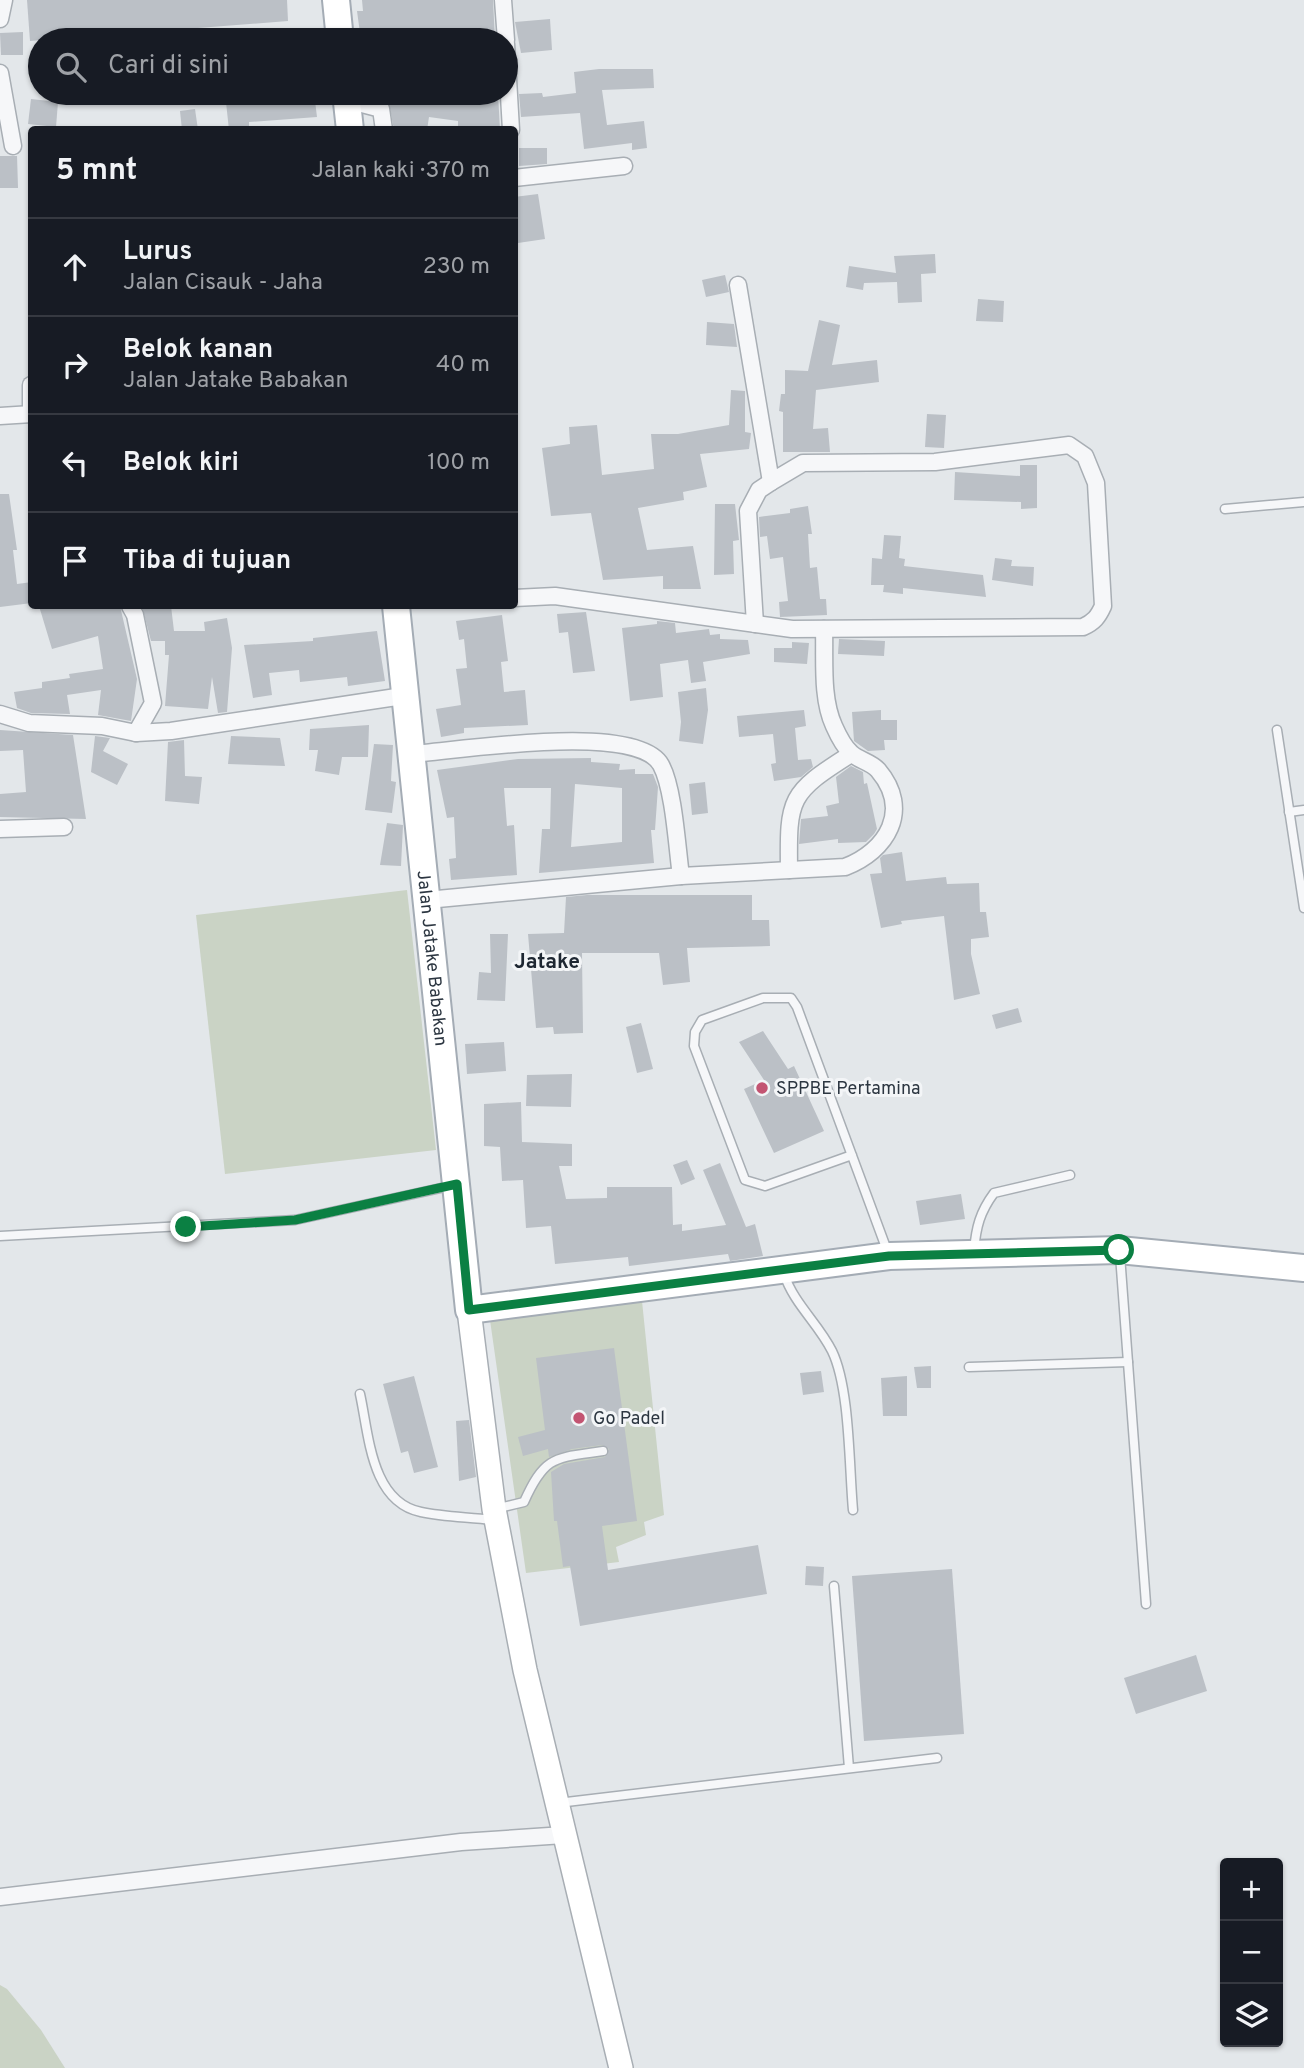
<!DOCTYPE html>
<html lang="id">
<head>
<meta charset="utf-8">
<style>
  :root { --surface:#171b24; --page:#20242c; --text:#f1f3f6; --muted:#9ea1a6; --line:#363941 }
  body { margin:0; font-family:Overpass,sans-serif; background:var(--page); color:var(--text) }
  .controls { position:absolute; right:21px; bottom:21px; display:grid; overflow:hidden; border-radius:7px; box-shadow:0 2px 5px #0004 }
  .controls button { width:63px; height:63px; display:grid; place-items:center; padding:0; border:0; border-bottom:2px solid var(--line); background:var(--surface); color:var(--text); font:35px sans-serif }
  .stop { position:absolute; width:21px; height:21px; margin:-16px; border:5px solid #0b8043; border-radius:50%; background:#fff }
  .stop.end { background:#0b8043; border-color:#fff; box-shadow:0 2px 7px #0008 }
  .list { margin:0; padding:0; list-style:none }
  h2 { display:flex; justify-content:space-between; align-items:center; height:91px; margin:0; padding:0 28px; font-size:30px }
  h2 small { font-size:23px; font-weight:400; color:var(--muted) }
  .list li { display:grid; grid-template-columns:46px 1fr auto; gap:21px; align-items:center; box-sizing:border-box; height:98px; padding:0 28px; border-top:2px solid var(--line) }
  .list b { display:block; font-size:26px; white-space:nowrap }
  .list p { margin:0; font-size:23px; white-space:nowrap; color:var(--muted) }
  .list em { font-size:23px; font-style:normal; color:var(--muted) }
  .icon { flex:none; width:38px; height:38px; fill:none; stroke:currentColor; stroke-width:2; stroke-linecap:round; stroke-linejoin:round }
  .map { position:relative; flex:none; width:1304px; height:2068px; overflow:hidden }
  .search { position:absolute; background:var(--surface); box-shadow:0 2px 5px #0004; left:28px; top:28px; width:490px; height:77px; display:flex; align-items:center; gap:18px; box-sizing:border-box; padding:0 24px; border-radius:38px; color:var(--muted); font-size:26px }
  .panel { position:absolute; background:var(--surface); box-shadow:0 2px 5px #0004; left:28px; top:126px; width:490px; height:483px; border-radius:7px }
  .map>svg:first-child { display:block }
</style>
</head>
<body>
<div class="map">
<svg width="1304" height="2068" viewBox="0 0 1304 2068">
  <rect width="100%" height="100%" fill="#e3e7ea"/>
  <g fill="#cad3c5">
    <path d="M407,890L436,1150L225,1174L196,915Z"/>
    <path d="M642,1301L664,1515L644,1522L646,1535L616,1547L619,1562L526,1573L490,1320Z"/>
    <path d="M0,1985L7,1989L41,2030L65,2068H0Z"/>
  </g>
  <g fill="#bbc0c6" fill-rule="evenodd">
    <path d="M27,0H287L288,21L30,41Z"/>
    <path d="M362,0H493L495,40H385L386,30L360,33L357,11H363Z"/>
    <path d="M550,19L552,50L521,53L515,22Z"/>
    <path d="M23,32V55H1L0,33Z"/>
    <path d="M599,69H653L654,88L602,90L607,125L644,121L647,148L632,150V143L584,149L580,113L521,117L519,94L542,93L543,97L576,93L574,72Z"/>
    <path d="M225,93H314L317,117L249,122V130H229Z"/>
    <path d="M369,93H498L500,130H458V121L429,117L427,130H394L389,103Z"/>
    <path d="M31,99L58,102L56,127L28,124Z"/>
    <path d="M195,109L198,130H182L180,111Z"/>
    <path d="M519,148H547V164L519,166Z"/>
    <path d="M0,156H17L18,188H0Z"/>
    <path d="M538,194L545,239L518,243L514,197Z"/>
    <path d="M935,254L936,273L921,274L922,302L898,303L897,282L864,283L863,290L846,287L849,266L896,273L894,256Z"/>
    <path d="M725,275L729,292L706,297L702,280Z"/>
    <path d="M978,299L1004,301L1003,322L976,321Z"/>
    <path d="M819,320L840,325L832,365L877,360L879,382L816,390L813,429L828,428L830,452H783V412L779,411L781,394H785V370L808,371Z"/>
    <path d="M707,322L734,324L737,347L706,345Z"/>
    <path d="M731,390L745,391V432L751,433L749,449L700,454L707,487L683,492L684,500L638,508L647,550L693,546L701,589H663V576L603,580L591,513L551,516L542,448L570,444L569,427L597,425L602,475L654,469L651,434H678L729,425Z"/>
    <path d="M927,414L946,415L944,448L925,447Z"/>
    <path d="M1020,465H1037V508L1021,509V502L954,500L955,472L1020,476Z"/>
    <path d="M0,494H9L17,550H13L17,584L32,582V603L0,607Z"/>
    <path d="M715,504H735L739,540L733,541L734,574L714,575Z"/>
    <path d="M808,506L812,534H808L810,568L817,567L820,599H826L827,615L780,617L779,602L788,601L783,557L770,559L767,536L760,537L759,517L790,513V509Z"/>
    <path d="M884,535L901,536L899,558L905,559L904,566L983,575L986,597L903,588V594L883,592L884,585H871L872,558L882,559Z"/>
    <path d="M995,558L1012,560L1011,566L1034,567L1033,586L992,580Z"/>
    <path d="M39,606H120L137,679L131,721L98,715L101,690L67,695L70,714L31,713L17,708L14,692L42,688V682L70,678L69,674L103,669L98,636L52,649Z"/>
    <path d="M142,606H171L174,631H205L204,622L227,618L232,648L227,712L218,713L212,677L208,709L165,706L169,655H165V641H151Z"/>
    <path d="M586,612L595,671L573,673L568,632L559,633L557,614Z"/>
    <path d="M502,615L508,661L501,662L504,692L525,690L528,725L464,728V733L441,737L436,709L461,705L456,669L467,668L464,639L459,640L456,621Z"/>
    <path d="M657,621L675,623L676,633L709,629L710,635L720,634V639L748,640L750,654L703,662L706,681L691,683L688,660L660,664L663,697L630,701L622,628L657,624Z"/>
    <path d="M377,631L385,681L348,686L347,677L300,682L299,670L269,673L272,695L253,698L244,645L313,641V638Z"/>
    <path d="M839,639L885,641L884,656L838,654Z"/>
    <path d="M792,642L809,643L807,664L774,662V648H792Z"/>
    <path d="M706,688L708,710L703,744L679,741L681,722L678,692Z"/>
    <path d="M804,710L806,726L795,728L798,760L811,759L813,767L801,777L774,781L771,764L776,763L773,734L739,737L737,716Z"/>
    <path d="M881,710V720H897V740H884L885,750L868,751L854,741L852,712Z"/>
    <path d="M369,725L368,757H342L339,775L315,771L318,750H309L310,729Z"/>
    <path d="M0,730L73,735L86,819L0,817V794L26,792L23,750L0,751Z"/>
    <path d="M95,736L110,738L103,751L128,764L117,785L91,772Z"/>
    <path d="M231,736L280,738L285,766L228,764Z"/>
    <path d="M184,740L185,776L202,777L199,804L165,801L168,742Z"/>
    <path d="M374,744L393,745L391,781L396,782L392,813L365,810Z"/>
    <path d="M591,758V762L620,764L619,770L635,769V774H653L658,787L655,830H651L654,863L539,873L542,829H550L551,788H504L507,826L514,825L517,875L451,880L449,859L456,858L454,817L447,818L437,770L518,759ZM575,784L622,788V842L571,847Z"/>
    <path d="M851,766L863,772L864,784L867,783L877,829L874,834L866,842L838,843V839L799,844L801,819L828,816L826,806L839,803L836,777Z"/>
    <path d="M705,782L708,813L692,815L689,784Z"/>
    <path d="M387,823L403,825L401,866L380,865Z"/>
    <path d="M902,852L906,881L946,877L947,884L979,883L980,912H986L989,937L971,939V954L980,994L954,1000L944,916L901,921L902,924L881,928L870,874L882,873L880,858L883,855Z"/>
    <path d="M587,895H752V920H769L770,946L687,948L690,982L663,985L659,953H582L583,1033L554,1034L553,1027L536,1028L528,934L564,933L566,897Z"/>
    <path d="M490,934H508L505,1001L477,1000L479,972L491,973Z"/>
    <path d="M1018,1008L1022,1022L996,1029L992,1015Z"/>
    <path d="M641,1023L653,1069L637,1073L626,1027Z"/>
    <path d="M763,1031L788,1069L794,1066L824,1131L774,1153L744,1089L764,1080L739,1042Z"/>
    <path d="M504,1042L506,1071L467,1074L465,1044Z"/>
    <path d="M572,1074L571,1107L526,1106L527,1075Z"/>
    <path d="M521,1102L522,1142L572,1144V1166H559L566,1199L607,1198V1187H672L673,1225L682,1224V1231L726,1225L703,1170L720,1163L746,1227L755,1224L763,1256L730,1261L728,1254L629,1266L628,1257L555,1264L551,1226L526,1228L523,1180L502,1181L500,1147L484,1146V1104Z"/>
    <path d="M687,1160L695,1179L681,1185L673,1165Z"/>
    <path d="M961,1194L965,1219L920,1225L916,1201Z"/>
    <path d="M614,1348L637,1521L602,1526L608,1570L758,1545L767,1594L580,1626L570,1566L563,1567L557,1521H554L551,1472L564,1464L605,1457L609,1449L602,1445L572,1449L549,1457L548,1449L523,1456L518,1437L545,1430L536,1358Z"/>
    <path d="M931,1366V1388H917L914,1367Z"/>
    <path d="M821,1371L824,1392L803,1395L800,1373Z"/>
    <path d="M414,1376L438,1467L414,1473L408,1451L401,1453L383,1384Z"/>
    <path d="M907,1376V1416H883L881,1378Z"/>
    <path d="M469,1420L476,1477L459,1481L456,1421Z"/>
    <path d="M806,1566L824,1567L823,1586L805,1585Z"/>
    <path d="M952,1569L964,1734L864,1741L852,1576Z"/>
    <path d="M1196,1655L1207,1691L1136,1714L1124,1678Z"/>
  </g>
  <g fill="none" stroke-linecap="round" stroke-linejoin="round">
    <g stroke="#a8aeb4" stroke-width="11">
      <g id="lane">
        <path d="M1225,509L1304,502"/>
        <path d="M1277,730L1304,908"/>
        <path d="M1289,812L1304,810"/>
        <path d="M852,1155L765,1186L745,1180L694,1046L695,1032L702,1020L763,998H791L797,1007C827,1089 857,1171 888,1253"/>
        <path d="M0,1236L295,1220L450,1186"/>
        <path d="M974,1251C976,1227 980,1212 994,1193L1070,1175"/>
        <path d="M1120,1255L1146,1604"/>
        <path d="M784,1274C794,1304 818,1323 832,1351C850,1388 849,1466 853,1510"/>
        <path d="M969,1367L1128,1362"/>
        <path d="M360,1394C369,1435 371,1502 421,1512C444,1517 469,1517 492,1520"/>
        <path d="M495,1509L524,1502C545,1455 555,1458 603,1451"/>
        <path d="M834,1586L849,1768"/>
        <path d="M558,1803L937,1758"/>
      </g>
    </g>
    <g stroke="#a8aeb4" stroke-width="19">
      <g id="street">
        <path d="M503,0L506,40"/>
        <path d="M0,19L4,0"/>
        <path d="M506,44L511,130"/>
        <path d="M0,73L13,146"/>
        <path d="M347,100L381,109L384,130"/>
        <path d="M514,178L624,166"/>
        <path d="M31,385V413"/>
        <path d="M0,416L32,414"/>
        <path d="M514,598L555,596L792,629L1083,627C1094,622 1098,617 1103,606L1096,483L1085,456L1069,445L935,462L803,463L771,482L738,285"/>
        <path d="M130,606L135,615L153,703L136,733"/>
        <path d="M755,624L748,511L759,490L771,482"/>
        <path d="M0,714L29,723L102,726L136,733L171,731L403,696"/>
        <path d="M411,754C458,751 637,721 661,765C674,789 677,848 681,876"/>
        <path d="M0,829L64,827"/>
        <path d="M789,870C788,798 789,793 851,754"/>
        <path d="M427,900L681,876L845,867C887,851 912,810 878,770C871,762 858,760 851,753C843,746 838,735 834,726C821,698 825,659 824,629"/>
        <path d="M0,1897L461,1842L564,1835"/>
      </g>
    </g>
    <g stroke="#a8aeb4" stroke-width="26">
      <path id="secondary" d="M469,1310L494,1509L525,1670L621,2068"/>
    </g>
    <g stroke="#a4acb5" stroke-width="30">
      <g id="primary">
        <path d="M336,0L340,40"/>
        <path d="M346,93L350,130"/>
        <path id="s1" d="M396,606L469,1310L889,1256L1119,1250L1304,1268"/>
      </g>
    </g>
    <use href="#lane" stroke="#f6f7f9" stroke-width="8"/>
    <use href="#street" stroke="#f6f7f9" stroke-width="16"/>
    <use href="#secondary" stroke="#fff" stroke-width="23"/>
    <use href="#primary" stroke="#fff" stroke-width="26"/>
  </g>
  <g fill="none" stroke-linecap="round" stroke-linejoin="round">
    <path stroke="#0b8043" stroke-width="9" d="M186,1227L295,1220L457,1184L469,1310L889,1256L1119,1250"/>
  </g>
  <g fill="#c35472" stroke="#f3f5f7" stroke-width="2.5">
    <circle cx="762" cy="1088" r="7"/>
    <circle cx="579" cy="1418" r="7"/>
  </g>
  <g text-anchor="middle" stroke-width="6" stroke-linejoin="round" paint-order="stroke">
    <g font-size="18" fill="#2c3641" stroke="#f3f5f7">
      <text dy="6" stroke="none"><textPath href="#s1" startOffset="354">Jalan Jatake Babakan</textPath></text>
    </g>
    <g font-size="18" fill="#2c3641" stroke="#f3f5f7" text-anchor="start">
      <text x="776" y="1094">SPPBE Pertamina</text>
      <text x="593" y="1424">Go Padel</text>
    </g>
    <g font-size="21" font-weight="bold" fill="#1e2732" stroke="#f3f5f7">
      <text x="547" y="968">Jatake</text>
    </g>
  </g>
</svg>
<div class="controls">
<button>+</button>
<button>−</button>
<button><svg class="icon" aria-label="layers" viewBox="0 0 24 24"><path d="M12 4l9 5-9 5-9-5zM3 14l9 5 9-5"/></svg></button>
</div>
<div class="stop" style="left:1119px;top:1250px"></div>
<div class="stop end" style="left:186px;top:1227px"></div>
<div class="search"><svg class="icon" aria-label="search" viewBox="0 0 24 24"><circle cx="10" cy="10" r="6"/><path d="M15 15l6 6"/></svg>Cari di sini</div>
<section class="panel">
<h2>5 mnt<small>Jalan kaki · 370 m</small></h2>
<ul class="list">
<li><svg class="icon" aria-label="ahead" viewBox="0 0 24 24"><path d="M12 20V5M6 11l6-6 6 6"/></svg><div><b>Lurus</b><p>Jalan Cisauk - Jaha</p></div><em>230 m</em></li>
<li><svg class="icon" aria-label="right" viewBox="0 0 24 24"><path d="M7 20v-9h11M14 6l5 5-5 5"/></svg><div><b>Belok kanan</b><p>Jalan Jatake Babakan</p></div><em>40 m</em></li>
<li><svg class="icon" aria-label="left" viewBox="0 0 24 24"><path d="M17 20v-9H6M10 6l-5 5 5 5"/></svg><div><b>Belok kiri</b></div><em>100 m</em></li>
<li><svg class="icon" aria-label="arrive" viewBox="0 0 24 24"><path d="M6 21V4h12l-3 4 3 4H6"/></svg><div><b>Tiba di tujuan</b></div></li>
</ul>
</section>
</div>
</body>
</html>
